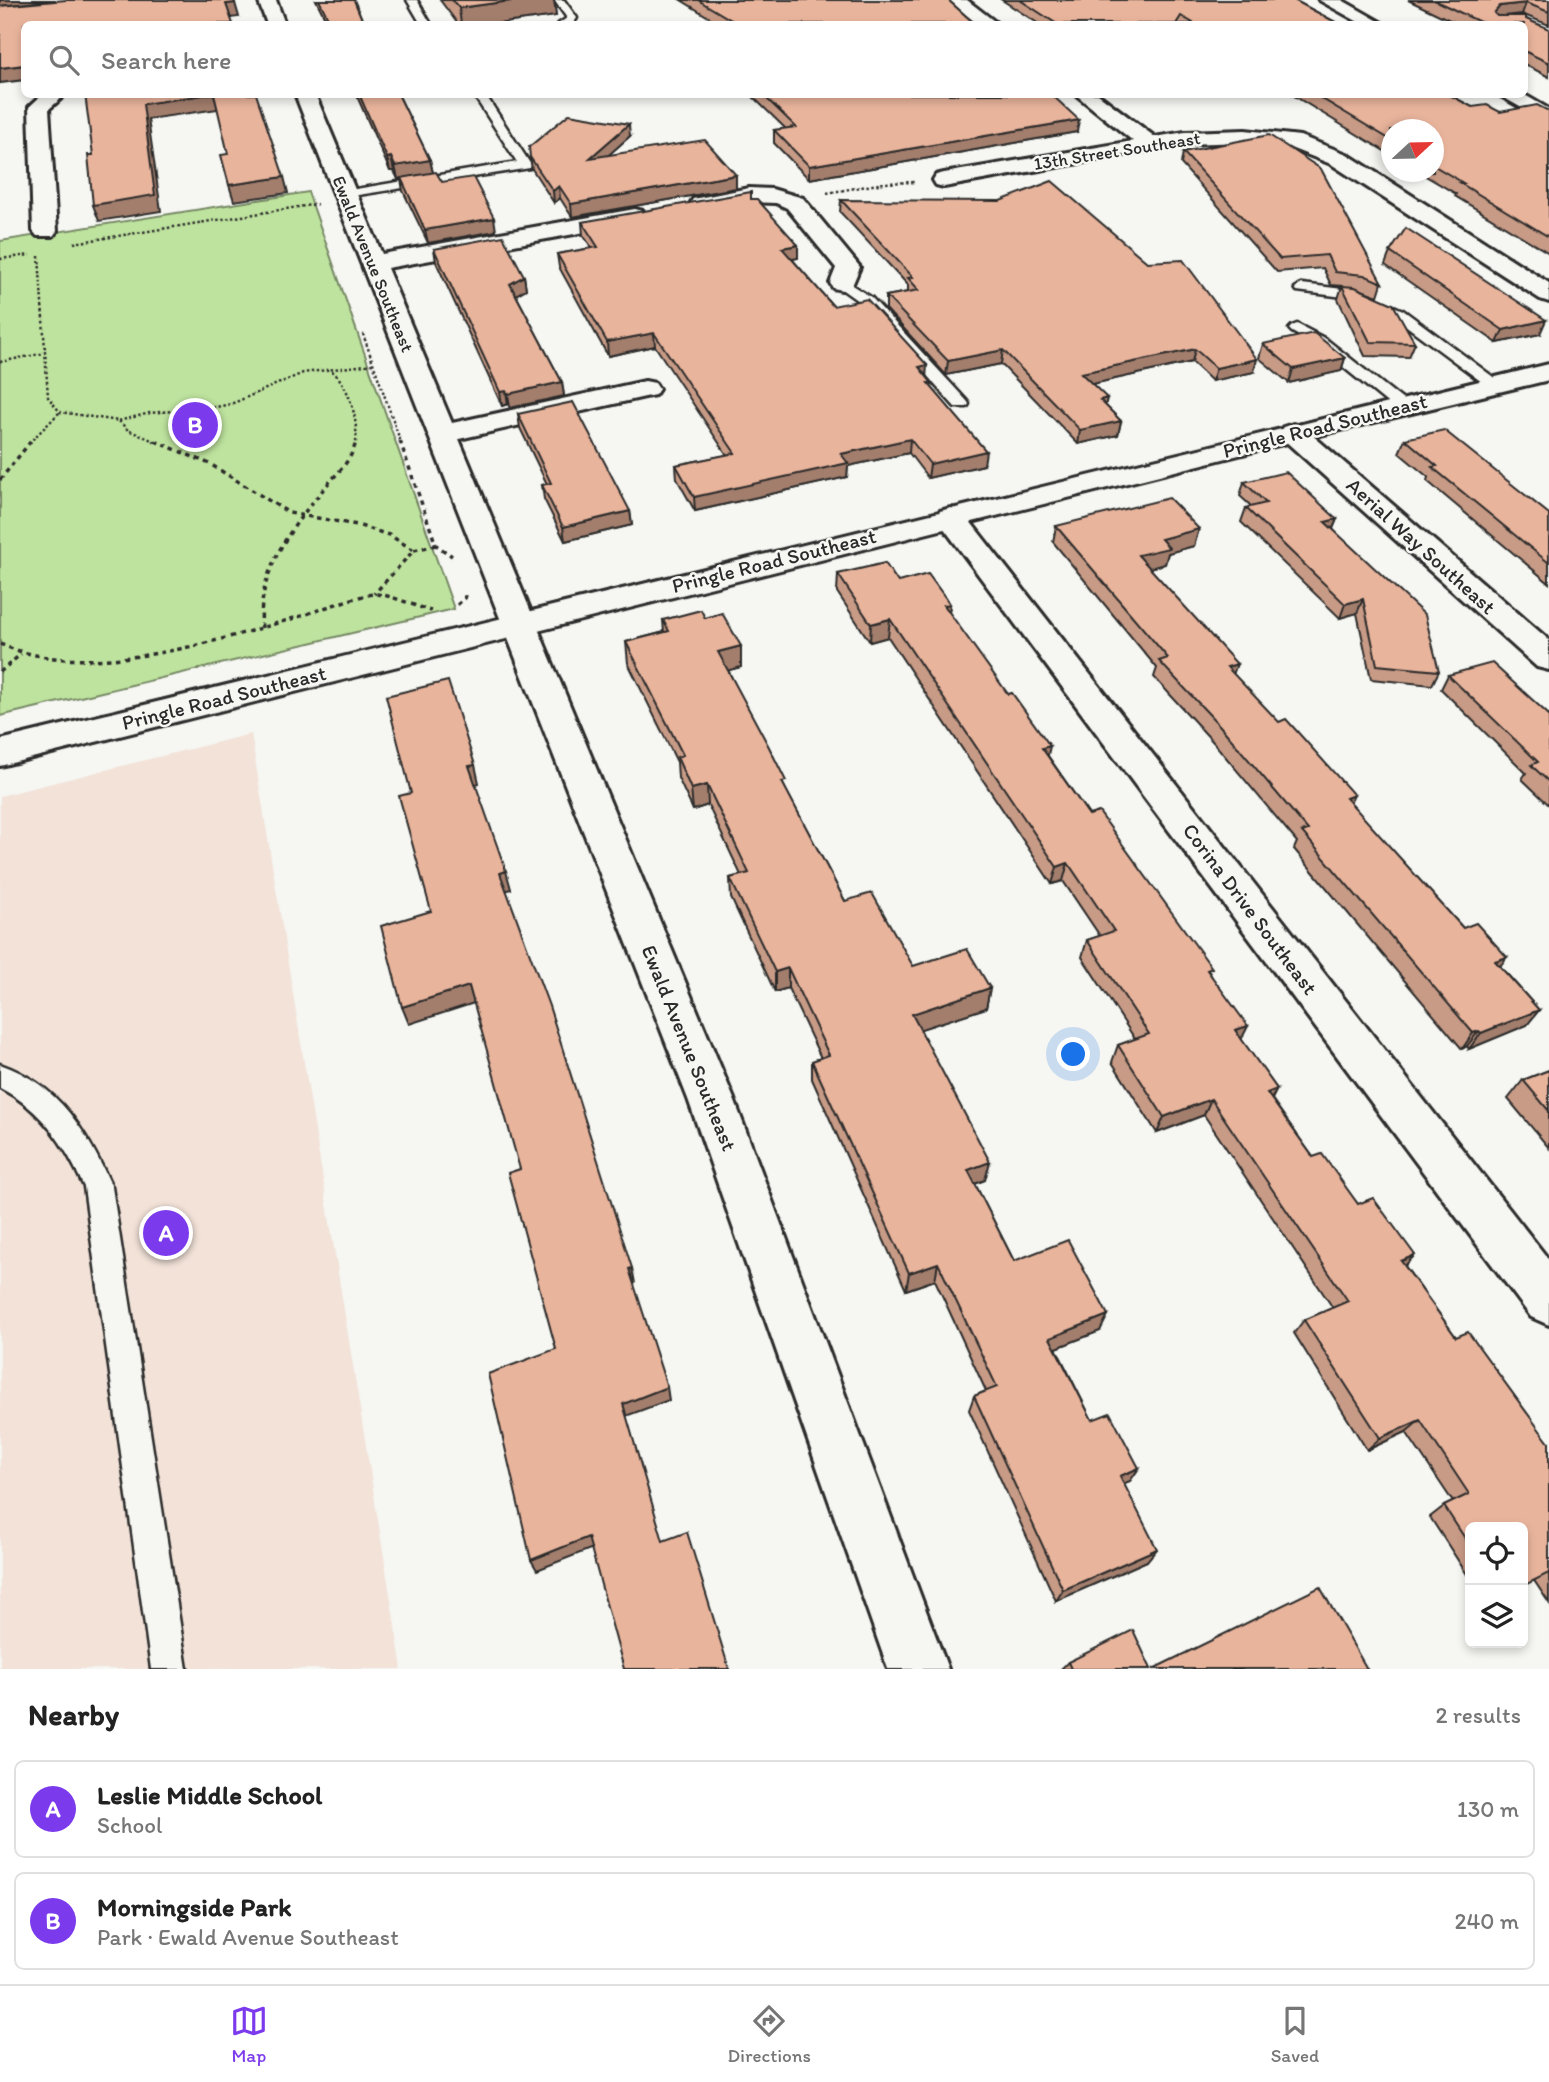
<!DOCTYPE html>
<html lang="en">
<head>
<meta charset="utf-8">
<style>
  :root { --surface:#fff; --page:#f2f2f2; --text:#222; --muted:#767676; --line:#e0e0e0; --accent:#7c3aed }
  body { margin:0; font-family:Itim,sans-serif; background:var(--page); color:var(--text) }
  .controls { position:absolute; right:21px; bottom:21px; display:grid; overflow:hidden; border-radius:10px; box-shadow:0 4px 10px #0003 }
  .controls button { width:63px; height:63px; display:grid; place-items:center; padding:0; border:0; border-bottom:2px solid var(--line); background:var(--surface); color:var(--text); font:35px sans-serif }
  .compass { position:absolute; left:1381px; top:119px; width:63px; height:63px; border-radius:50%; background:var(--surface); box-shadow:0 4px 10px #0003; rotate:68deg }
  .you { position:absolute; left:1074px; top:1055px; width:24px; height:24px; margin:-18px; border:5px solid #fff; border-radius:50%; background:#1a73e8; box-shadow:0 0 0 10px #1a73e833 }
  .badge { display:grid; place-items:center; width:46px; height:46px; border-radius:50%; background:var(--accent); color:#fff; font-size:23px; font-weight:700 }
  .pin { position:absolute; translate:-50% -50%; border:4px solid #fff; box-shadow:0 2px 7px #0006 }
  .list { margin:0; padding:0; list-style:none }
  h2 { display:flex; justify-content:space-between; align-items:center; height:91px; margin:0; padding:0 28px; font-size:30px }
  h2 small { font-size:23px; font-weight:400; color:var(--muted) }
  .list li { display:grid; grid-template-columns:46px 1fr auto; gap:21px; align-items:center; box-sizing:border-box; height:98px; margin:0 14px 14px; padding:0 14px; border:2px solid var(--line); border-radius:10px }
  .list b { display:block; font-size:26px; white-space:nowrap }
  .list p { margin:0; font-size:23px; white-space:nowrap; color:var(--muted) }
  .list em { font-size:23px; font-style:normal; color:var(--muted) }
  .icon { flex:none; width:38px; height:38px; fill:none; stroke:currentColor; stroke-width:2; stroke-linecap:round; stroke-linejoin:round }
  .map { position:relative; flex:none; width:1549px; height:1669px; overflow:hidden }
  .search { position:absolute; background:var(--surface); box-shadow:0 4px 10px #0003; left:21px; right:21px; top:21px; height:77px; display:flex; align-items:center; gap:18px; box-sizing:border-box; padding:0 24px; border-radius:10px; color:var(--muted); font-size:26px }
  .sheet { height:315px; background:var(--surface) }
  nav { display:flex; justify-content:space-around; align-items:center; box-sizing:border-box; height:98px; border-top:2px solid var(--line); background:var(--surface); font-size:19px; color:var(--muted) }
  nav a { display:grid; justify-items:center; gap:4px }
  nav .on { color:var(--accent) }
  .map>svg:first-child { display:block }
</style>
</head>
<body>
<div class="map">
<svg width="1549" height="1669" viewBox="0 0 1549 1669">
  <rect width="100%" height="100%" fill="#f6f6f2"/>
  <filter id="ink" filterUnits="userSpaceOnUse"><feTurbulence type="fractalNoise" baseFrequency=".0143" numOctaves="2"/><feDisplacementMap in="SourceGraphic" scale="14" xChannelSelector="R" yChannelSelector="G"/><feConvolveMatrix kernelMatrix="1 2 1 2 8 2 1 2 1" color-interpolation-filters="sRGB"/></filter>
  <g filter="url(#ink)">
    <path fill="#f2e2d8" d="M251,734L402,1669H0V796Z"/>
    <path fill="#bee39e" stroke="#748764" stroke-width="2" d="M308,192L454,609L0,716V241Z"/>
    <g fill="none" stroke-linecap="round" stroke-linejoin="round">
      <g stroke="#2b2b2b" stroke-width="5">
        <g id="lane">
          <path d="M407,0H417L431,24H421Z"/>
          <path d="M554,0H564L577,18L573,24H558L567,18Z"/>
          <path d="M473,94H485L531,165L530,168L339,198V192L344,191L517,162Z"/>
          <path d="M842,279L871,297L967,401L969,404L967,407H955L861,303L837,286L835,283Z"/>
          <path d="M1302,284L1359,291L1403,310L1504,385L1496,390L1490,388L1393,316L1351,298L1297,291L1295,288Z"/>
          <path d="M1297,324L1326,339L1408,404L1410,407L1408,410H1396L1316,345L1292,332L1289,329L1292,326Z"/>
          <path d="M0,1064C60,1085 87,1132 112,1187L187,1669H151L84,1187C65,1144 42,1110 0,1088Z"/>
        </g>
      </g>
      <g stroke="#2b2b2b" stroke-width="6">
        <g id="street">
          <path d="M258,0H276L285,24H267Z"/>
          <path d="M946,0H967L998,24H978Z"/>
          <path d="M43,94H66L49,109L57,231L53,236H37L33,231L29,107Z"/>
          <path d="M295,94H315L382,254L635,209L643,211L647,216L643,221L635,223L387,268L452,423L645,381L655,383L659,389L655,395L645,397L459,439L734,1099L948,1669H888L688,1099Z"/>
          <path d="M1075,94H1098L1155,137L1185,132L1245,130L1300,136L1347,154L1549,283V302L1540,299L1331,164L1288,147L1245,142L1185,144L944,187L936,185L933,180L936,175L944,173L1133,141Z"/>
          <path d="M749,188L772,189L803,198L860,267L851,288L842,290L833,288L830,283L836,268L787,208L776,203L749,202L701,211L693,209L690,204L693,199Z"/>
          <path d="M1293,424L1303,427L1549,640V670L1537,667L1283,439L1279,433L1283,427Z"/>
          <path d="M951,508L962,511L1549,1260V1325L1531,1317L940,523L936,517L940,511Z"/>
        </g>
      </g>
      <g stroke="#2b2b2b" stroke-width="6">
        <g id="secondary">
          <path d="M1319,0H1342L1384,24H1362Z"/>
          <path d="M1497,94H1523L1549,109V123Z"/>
          <path d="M1549,364V380L1295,441L0,766V740Z"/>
        </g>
      </g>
      <g stroke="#2b2b2b" stroke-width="2.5" stroke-dasharray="2.5 2.5" stroke-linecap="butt">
        <path d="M827,193L884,183L916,182"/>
        <path d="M74,243L317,204"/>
        <path d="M39,256L48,397L60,412L118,421L150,413L216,407L231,404L303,373L373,364"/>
        <path d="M0,259L30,255"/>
        <path d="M363,334L401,443"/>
        <path d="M0,362L45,353"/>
        <path d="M332,371C350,386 358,420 356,443"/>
        <path d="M119,421L128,430L159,443"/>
        <path d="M29,443L60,412"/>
      </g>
      <g stroke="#2b2b2b" stroke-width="3.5" stroke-dasharray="4.5 4.5" stroke-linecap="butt">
        <path d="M155,441L210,464L289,513L357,525L389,535L414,550L374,594"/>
        <path d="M400,441L436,545L452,556"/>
        <path d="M0,480L31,441"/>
        <path d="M414,550L436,545"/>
        <path d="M457,605L465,598L464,591"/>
        <path d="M262,628C256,572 292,526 327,485C339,471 352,460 356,441"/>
        <path d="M0,644C88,682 211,643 298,617C313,612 362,594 375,594C392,595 414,606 431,611"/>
        <path d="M0,672L21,654"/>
      </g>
      <use href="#lane" fill="#f6f6f2" fill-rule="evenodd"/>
      <use href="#street" fill="#f6f6f2" fill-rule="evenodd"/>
      <use href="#secondary" fill="#f6f6f2" fill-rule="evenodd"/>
    </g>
    <g fill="#c89b86" stroke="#2b2b2b" stroke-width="2">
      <path d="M316,0H354L364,24H328Z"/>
      <path d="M440,0H554L556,16L497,24H458Z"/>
      <path d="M681,0H948L975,24H720Z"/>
      <path d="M1002,0H1294L1339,24H1039Z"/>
      <path d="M1408,0H1549V25L1522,14L1508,16L1526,19L1549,29V77L1524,64V24H1458Z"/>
      <path d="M356,94H398L430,160L433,173L442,182L496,231L428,243L403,191L401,179H398L394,171H390Z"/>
      <path d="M750,94H1051L1077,132L809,179L774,143V130L786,129Z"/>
      <path d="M1291,94H1448L1472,107L1500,112L1549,111V253L1455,196L1456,194L1419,172H1433V130H1391V155Z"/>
      <path d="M630,136L608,155L736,188L572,217L560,198L554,203L532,169L530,157Z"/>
      <path d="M1183,152L1382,283L1378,296L1356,288L1415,343L1409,357L1365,356L1338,299L1342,286L1331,285L1323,268L1277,272L1181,164Z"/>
      <path d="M751,199L798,245V258L792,259L833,306L926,376L932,383L931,387L984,465L928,478L909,453L848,466L847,477L695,511L677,479L676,465L727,455L655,346L608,356L559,267L557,254L592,248L583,235L582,222Z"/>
      <path d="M841,200L1254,372L1212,381L1192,362L1092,384L1105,405L1121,421L1118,435L1078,444L1001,364L946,375L886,309V296L908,292V285L840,212Z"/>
      <path d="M434,249L524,276L526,289L516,295L562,382L564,396L510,408L508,404L502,406L436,262Z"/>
      <path d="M1390,252L1540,334L1497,343L1385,265Z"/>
      <path d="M1263,344L1345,358L1341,371L1289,383L1259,358Z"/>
      <path d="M518,414L630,511L632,525L565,541L544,499L542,485L547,484L520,428Z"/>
      <path d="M1405,439L1549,514V583L1427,481L1428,477L1399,453Z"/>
      <path d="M1244,482L1337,519L1333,529L1439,671L1432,685L1371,679L1357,613L1340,618L1241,522L1246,508L1251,506L1240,496Z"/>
      <path d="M1056,526L1199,529L1194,546L1168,553L1165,564L1150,568L1233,674L1463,928L1500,966L1539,1010L1527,1025L1469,1049L1467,1046L1462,1049L1294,849L1297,842L1214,743L1154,677L1157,668L1053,542Z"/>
      <path d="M838,574L898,582L950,604L949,613L1089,815L1210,973L1241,1039L1277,1089L1272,1099L1313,1157L1358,1204L1405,1266L1456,1337L1549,1443V1603L1535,1582L1470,1527V1579L1430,1517L1444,1506L1453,1502L1406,1432L1367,1450L1294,1333L1304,1320L1333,1308L1204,1115L1157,1133L1112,1062L1118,1045L1135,1039L1082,957L1087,940L1100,936L1063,881L1052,884L888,637L870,642L837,592Z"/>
      <path d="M705,618L741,646V667L728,670L786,790L845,901L913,966L990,988L986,1008L920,1029L985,1180L975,1184L1014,1261L1100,1331L1056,1348L1092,1420L1139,1468L1130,1481L1123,1483L1147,1561L1056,1601L969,1410L974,1396L986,1391L935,1280L906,1290L812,1079V1061L821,1058L788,988L775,992L731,898L730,878L741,875L708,805L693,810L678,778L677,762L628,663L626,642L664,632L663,620Z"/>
      <path d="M1448,675L1549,715V805L1522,779L1526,773L1441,689Z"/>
      <path d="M1549,1070V1148L1508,1099L1523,1080Z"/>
      <path d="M1068,1662L1151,1669H1061Z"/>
    </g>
    <g fill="#a37e6d" stroke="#2b2b2b" stroke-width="2">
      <path d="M0,0H56L0,6Z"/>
      <path d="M518,0H554L556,16L497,24H461L459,8Z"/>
      <path d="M235,3L239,17L230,18L226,4Z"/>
      <path d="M1526,3L1522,14L1496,17L1494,13L1500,6Z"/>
      <path d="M24,65V80L0,83V68Z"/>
      <path d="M209,94H214L218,109L148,119L161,211L99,221L93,205L143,104Z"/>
      <path d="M1079,120L1077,132L809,179V166Z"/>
      <path d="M629,124L630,136L592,170L590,158Z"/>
      <path d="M391,157L394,171H390L387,158Z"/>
      <path d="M430,160L433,173L398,179L395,166Z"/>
      <path d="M736,175V188L572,217L571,204Z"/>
      <path d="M284,177L288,193L234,201L229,185Z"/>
      <path d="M559,186L560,198L554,203L553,191Z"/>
      <path d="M494,218L496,231L428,243L425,230Z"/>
      <path d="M798,245V258L782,261V248Z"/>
      <path d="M524,276L526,289L512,297L510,284Z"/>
      <path d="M1546,320L1540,334L1497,343L1503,330Z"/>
      <path d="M654,333L655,346L608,356L607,342Z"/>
      <path d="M1195,349L1192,362L1079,387L1081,373Z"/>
      <path d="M1003,350L1001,364L946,375L948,361Z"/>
      <path d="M1345,358L1341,371L1289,383L1293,369Z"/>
      <path d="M1257,359L1254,372L1212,381L1216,368Z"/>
      <path d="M927,365L926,379L919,367Z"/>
      <path d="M562,382L564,396L510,408L508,394Z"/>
      <path d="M506,391L508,404L502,406L500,392Z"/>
      <path d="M1107,398L1104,412L1100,400Z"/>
      <path d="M1121,421L1118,435L1078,444L1080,430Z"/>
      <path d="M910,439L909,453L848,466L847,477L695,511L694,497L841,454Z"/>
      <path d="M986,451L984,465L928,478L930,464Z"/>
      <path d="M630,511L632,525L565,541L563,527Z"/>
      <path d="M1337,519L1331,533L1325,522Z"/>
      <path d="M1199,529L1194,546L1168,553L1165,564L1134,572L1138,555L1161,539Z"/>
      <path d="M1363,599L1357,613L1340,618L1345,604Z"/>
      <path d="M950,604L948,621L944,605Z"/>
      <path d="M890,619L888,637L870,642L871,624Z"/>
      <path d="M741,646V667L719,673L718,652Z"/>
      <path d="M1237,664L1231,680L1227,667Z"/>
      <path d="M1050,746L1046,764L1042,748Z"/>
      <path d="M475,765L479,783L473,785L469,766Z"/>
      <path d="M707,785L708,805L693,810L691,789Z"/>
      <path d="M1354,795L1346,812V798Z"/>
      <path d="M1068,863L1063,881L1052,884L1057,867Z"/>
      <path d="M506,871L511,889L504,891L500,873Z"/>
      <path d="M1507,957L1495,973V961Z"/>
      <path d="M788,968V988L775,992V972Z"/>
      <path d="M469,986L474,1003L409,1024L402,1007Z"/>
      <path d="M990,988L986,1008L909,1033L912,1014Z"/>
      <path d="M1539,1010L1527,1025L1469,1049L1481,1033Z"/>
      <path d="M1248,1026L1240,1042L1235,1030Z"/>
      <path d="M1479,1031L1467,1046L1462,1049L1473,1033Z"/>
      <path d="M1277,1089L1268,1105L1267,1093Z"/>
      <path d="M1211,1099L1204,1115L1157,1133L1164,1117Z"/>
      <path d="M990,1162L985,1180L964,1188L968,1170Z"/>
      <path d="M1415,1255L1402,1269L1401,1261Z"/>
      <path d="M938,1263L935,1280L906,1290L909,1273Z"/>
      <path d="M632,1268L635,1283L632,1284L629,1269Z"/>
      <path d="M1108,1315L1100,1331L1044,1353L1050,1338Z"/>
      <path d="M667,1387L669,1400L626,1416L623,1404Z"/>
      <path d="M1420,1420L1406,1432L1367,1450L1380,1438Z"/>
      <path d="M1139,1468L1130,1481L1111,1489L1120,1476Z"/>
      <path d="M588,1537L593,1548L537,1570L531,1560Z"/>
      <path d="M1157,1549L1147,1561L1056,1601L1063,1590Z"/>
    </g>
    <g fill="#e9b49c" stroke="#2b2b2b" stroke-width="2">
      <path d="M66,0H234L235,3L226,4L233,24H24V65L0,68V6Z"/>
      <path d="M319,0H354L364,24H331Z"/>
      <path d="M452,0H518L459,8Z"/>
      <path d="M698,0H948L975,24H738Z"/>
      <path d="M1020,0H1294L1339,24H1195L1181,16L1176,24H1057Z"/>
      <path d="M1434,0H1549V12L1526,3L1500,6L1494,13L1497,16H1526V19L1549,29V63L1524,51V24H1484Z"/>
      <path d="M85,94H209L143,104L155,195L93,205L88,155H93Z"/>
      <path d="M214,94H256L284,177L229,185L221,155L228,154Z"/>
      <path d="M359,94H398L430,160L395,166L391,157L387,158Z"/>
      <path d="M762,94H1051L1079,120L809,166L774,130L796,127Z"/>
      <path d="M1314,94H1448L1472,107L1487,105L1500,112L1537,105L1549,111V237L1460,183H1463L1433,165V130H1391V140Z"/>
      <path d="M569,114L629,124L590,158L705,140L736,175L571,204L559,186L553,191L530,157L529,147Z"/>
      <path d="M1269,135L1321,169L1382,283L1364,275L1335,272L1327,255L1280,259L1183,152Z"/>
      <path d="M436,172L442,182L473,177L494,218L425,230L401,178Z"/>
      <path d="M1052,181L1147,262L1183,260L1257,359L1216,368L1195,349L1081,373L1107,398L1100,400L1121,421L1080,430L1003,350L948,361L886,296L919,290L908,278L913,277L841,200L1000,201Z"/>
      <path d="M751,192V199H757L798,245L782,248L833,306L867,299L927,365L919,367L932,383H928L986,451L930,464L910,439L841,454L848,463L694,497L676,465L735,453L654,333L607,342L557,254L598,247L582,222Z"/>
      <path d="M1406,228L1546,320L1503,330L1390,252Z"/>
      <path d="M503,236L524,276L510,284L562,382L508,394L506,391L500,392L434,249Z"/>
      <path d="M1342,286L1355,287L1393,304L1415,343L1370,342Z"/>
      <path d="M1314,333L1345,358L1293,369L1263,344Z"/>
      <path d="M573,402L630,511L563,527L542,485L551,483L518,414Z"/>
      <path d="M1444,430L1549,514V563L1432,467L1437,466L1405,439Z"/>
      <path d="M1286,472L1337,519L1325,522L1425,615L1439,671L1377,665L1363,599L1345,604L1246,508L1266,503L1244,482Z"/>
      <path d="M1169,498L1199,529L1161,539L1169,548L1138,555L1237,664L1227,667L1279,722L1286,719L1354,795L1346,798L1463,928L1476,923L1507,957L1495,961L1539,1010L1481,1033L1479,1031L1473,1033L1302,832L1308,830L1220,726L1159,661L1168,658L1056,526Z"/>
      <path d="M885,563L898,582L928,574L950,604L944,605L1008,694L1012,693L1050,746L1042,748L1089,815L1099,812L1212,968L1207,970L1248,1026L1235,1030L1277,1089L1267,1093L1313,1157L1322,1154L1358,1204L1373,1198L1415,1255L1401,1261L1456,1337L1468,1332L1549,1443V1573L1523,1586V1527H1470V1546L1444,1506L1469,1494L1420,1420L1380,1438L1304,1320L1348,1301L1211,1099L1164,1117L1118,1045L1149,1034L1087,940L1114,931L1068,863L1057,867L890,619L871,624L838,574Z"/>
      <path d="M701,610L705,618L722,613L741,646L718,652L768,745L786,781L782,782L845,901L872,893L913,966L967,949L990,988L912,1014L990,1162L968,1170L1014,1261L1068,1240L1108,1315L1050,1338L1092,1420L1110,1413L1139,1468L1120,1476L1157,1549L1063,1590L974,1396L997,1387L938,1263L909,1273L812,1061L829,1055L788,968L775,972L730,878L749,873L707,785L691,789L677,757L683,755L626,642L669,631L663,620Z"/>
      <path d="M1492,663L1549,715V782L1531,765L1538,762L1448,675Z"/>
      <path d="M448,681L475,765L469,766L506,871L500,873L549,1006L632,1268L629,1269L667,1387L623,1404L663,1541L687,1532L729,1669H624L588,1537L531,1560L488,1374L556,1349L508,1173L520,1169L469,986L402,1007L381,926L431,911L399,796L411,793L386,696Z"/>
      <path d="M1549,1070V1111L1523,1080Z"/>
      <path d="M1320,1587L1367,1669H1153Z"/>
      <path d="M1133,1630L1151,1669H1071L1068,1662Z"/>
    </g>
  </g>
  <g text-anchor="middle" stroke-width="5" stroke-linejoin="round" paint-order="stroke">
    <g font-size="18" fill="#2b2b2b" stroke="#f6f6f2">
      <text transform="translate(1117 151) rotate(-9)" y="6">13th Street Southeast</text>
      <text transform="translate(373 264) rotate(68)" y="6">Ewald Avenue Southeast</text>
    </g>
    <g font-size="21" fill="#2b2b2b" stroke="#f6f6f2">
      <text transform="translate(1325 426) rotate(-14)" y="7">Pringle Road Southeast</text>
      <text transform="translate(1421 546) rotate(42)" y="7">Aerial Way Southeast</text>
      <text transform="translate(774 561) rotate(-14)" y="7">Pringle Road Southeast</text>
      <text transform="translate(224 698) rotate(-14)" y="7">Pringle Road Southeast</text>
      <text transform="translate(1250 909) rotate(53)" y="7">Corina Drive Southeast</text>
      <text transform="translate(689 1048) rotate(68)" y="7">Ewald Avenue Southeast</text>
    </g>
  </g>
</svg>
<div class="controls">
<button><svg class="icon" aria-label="locate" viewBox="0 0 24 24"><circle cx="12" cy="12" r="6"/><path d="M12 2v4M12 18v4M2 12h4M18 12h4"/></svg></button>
<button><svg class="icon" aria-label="layers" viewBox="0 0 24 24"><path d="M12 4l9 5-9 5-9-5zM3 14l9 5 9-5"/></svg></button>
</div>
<svg class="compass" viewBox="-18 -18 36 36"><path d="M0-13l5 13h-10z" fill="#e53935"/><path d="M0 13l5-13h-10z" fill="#767676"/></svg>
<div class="you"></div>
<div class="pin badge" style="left:166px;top:1233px">A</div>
<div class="pin badge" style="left:195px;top:425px">B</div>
<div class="search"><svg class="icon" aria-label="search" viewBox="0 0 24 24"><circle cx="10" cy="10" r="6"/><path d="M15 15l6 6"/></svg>Search here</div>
</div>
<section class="sheet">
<h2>Nearby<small>2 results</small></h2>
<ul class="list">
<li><span class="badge">A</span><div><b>Leslie Middle School</b><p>School</p></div><em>130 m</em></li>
<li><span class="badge">B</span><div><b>Morningside Park</b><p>Park · Ewald Avenue Southeast</p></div><em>240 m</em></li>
</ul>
</section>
<nav>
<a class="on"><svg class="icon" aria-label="map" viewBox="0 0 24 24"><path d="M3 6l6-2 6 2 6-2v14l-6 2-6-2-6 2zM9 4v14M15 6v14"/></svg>Map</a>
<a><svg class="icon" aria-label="directions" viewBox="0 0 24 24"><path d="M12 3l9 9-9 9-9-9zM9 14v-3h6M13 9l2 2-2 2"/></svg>Directions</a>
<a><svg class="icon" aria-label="saved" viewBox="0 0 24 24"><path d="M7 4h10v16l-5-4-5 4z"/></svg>Saved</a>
</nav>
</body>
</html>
